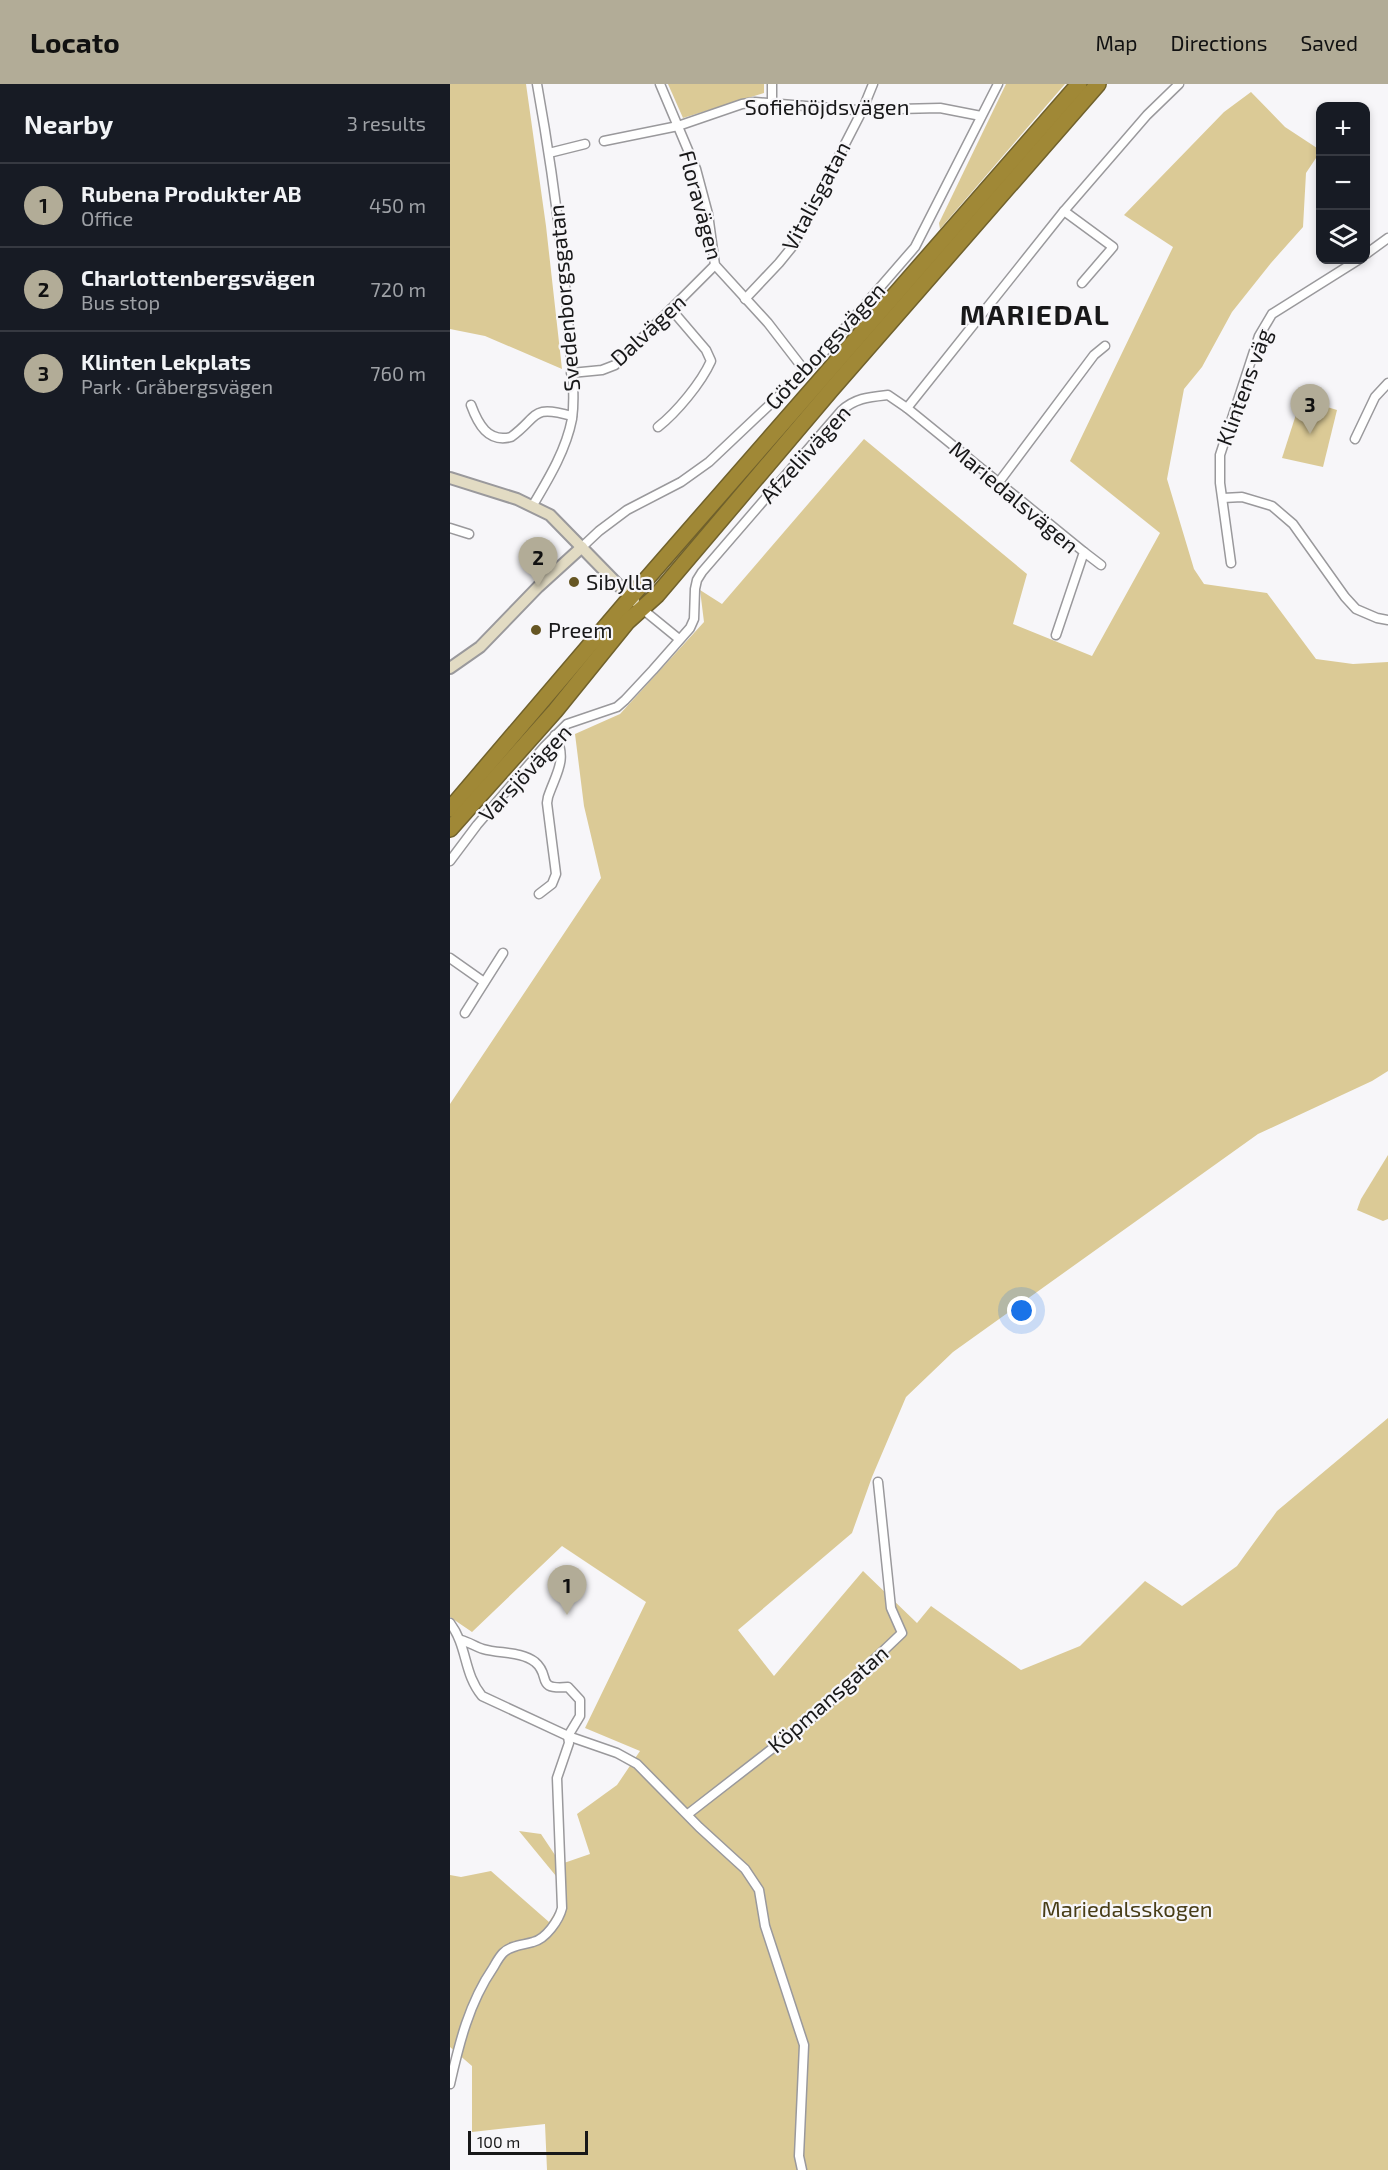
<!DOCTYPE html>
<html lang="en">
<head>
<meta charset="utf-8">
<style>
  :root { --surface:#171b24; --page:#242831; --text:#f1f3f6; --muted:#9ea1a6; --line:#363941; --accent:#b2ac97 }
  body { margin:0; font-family:"Exo 2",sans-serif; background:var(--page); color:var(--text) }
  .controls { position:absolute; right:18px; top:18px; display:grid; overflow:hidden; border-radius:12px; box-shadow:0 3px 9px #0003 }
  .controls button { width:54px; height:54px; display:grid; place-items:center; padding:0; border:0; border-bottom:2px solid var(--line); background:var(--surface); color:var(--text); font:30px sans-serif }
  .scale { position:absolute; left:18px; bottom:15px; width:120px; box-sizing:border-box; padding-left:6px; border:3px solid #181819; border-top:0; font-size:16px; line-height:21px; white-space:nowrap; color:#181819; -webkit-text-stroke:4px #f7f6f9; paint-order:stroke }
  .you { position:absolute; left:572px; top:1227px; width:21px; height:21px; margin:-15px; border:4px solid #fff; border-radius:50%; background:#1a73e8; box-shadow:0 0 0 9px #1a73e833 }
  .badge { display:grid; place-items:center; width:39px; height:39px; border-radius:50%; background:var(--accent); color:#111; font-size:20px; font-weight:700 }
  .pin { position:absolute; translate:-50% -50px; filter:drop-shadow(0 2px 3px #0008) }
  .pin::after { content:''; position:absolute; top:32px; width:21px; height:18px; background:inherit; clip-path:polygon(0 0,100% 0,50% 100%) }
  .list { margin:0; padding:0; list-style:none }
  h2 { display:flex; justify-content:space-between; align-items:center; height:78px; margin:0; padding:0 24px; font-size:26px }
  h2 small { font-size:20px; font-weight:400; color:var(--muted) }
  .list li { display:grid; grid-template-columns:39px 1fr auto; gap:18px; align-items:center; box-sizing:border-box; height:84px; padding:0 24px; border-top:2px solid var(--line) }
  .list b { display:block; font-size:22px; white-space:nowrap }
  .list p { margin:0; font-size:20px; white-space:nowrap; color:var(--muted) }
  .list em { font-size:20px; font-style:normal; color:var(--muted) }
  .icon { flex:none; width:33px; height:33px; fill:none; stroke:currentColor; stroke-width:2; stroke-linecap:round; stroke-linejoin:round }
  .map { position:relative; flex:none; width:938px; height:2086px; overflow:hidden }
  header { display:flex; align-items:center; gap:36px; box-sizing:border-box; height:84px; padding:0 30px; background:var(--accent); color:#111 }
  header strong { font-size:28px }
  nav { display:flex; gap:33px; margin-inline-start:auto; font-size:21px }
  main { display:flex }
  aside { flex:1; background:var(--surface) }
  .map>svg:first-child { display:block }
</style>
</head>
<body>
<header>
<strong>Locato</strong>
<nav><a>Map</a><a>Directions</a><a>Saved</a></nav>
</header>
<main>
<aside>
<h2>Nearby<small>3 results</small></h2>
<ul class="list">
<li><span class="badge">1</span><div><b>Rubena Produkter AB</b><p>Office</p></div><em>450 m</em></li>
<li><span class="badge">2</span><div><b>Charlottenbergsvägen</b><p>Bus stop</p></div><em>720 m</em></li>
<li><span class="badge">3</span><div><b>Klinten Lekplats</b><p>Park · Gråbergsvägen</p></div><em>760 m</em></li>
</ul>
</aside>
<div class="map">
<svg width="938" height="2086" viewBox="0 0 938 2086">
  <rect width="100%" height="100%" fill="#f7f6f9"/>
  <g fill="#dbca96">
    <path d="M0,0H76L96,142L112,285L35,252L0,245Z"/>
    <path d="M218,0H314V9L233,34Z"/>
    <path d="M556,0H615L490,145L489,139Z"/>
    <path d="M801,8L835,43L870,66V68L856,89L853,143L821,179L782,228L752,283L734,305L717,395L744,485L754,500L817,509L866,575L903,580L938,578V987L922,997L808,1050L503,1268L456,1313L422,1393L402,1449L288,1546L324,1592L413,1487L467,1539L481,1522L571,1586L630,1562L695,1497L732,1522L787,1482L827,1427L938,1334V2086H97L95,2040L22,2048V1982L0,1963V1791L11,1793L41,1787L99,1838L109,1822L106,1792L69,1747L91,1750L111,1780L140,1770L127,1730L167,1701L190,1667L135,1644L196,1518L112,1462L22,1548L0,1533V1020L151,794L134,722L125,650L170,630L254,538L250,506L272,520L414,355L577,490L563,540L642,572L710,449L620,377L723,163L674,131L774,28Z"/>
    <path d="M851,315L887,326L873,383L832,374Z"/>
    <path d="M938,1071V1135L933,1137L907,1126L911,1115Z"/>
  </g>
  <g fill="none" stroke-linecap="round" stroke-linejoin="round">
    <g stroke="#9a999c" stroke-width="11">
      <g id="street">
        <path d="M210,0L246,85L258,130L265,181L318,239L355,287"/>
        <path d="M322,0V19"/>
        <path d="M154,57L228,42L292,20L305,18L406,26L490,24L531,32"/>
        <path d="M99,69L135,60"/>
        <path d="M614,127L663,163L632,199"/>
        <path d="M916,170L938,154"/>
        <path d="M295,215L329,179L342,163L412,27L423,0"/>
        <path d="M121,289L152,286L165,281L265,181"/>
        <path d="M21,321C28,340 38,359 61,353C89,333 80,320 122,332"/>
        <path d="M457,324L634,468L606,551"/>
        <path d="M208,343C227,328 251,299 261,277L256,266L221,225"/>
        <path d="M905,355L925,313L938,299"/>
        <path d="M549,398L644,271L655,262"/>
        <path d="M773,414L792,413L822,422L843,440L895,513L906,525L927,534L938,536"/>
        <path d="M83,421C99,394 116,366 122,335C126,307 120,276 119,248C113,165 102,83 87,0"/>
        <path d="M0,444L19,450"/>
        <path d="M132,463L149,447L177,426L231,398L259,378L367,276L465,163L548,0"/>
        <path d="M634,468L651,481"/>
        <path d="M781,479L770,399V371L809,252L822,230L908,176"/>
        <path d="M191,524L229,555"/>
        <path d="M0,777L27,741L94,663L117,640L167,623L175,616L203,586L240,544L244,535L245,505L247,496L252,488L391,327C405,314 419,313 438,311L457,324L614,127L697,31L729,0"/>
        <path d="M89,810L102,800L106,790L97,719L98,713C106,689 118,676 105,651"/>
        <path d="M0,874L34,898"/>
        <path d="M15,929L53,869"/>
        <path d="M0,1539C18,1563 13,1589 32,1612L118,1652L167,1669L187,1680L249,1743L295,1785L309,1806L315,1842L354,1961L349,2072L352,2086"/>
        <path d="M238,1730L368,1629L452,1549L441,1524L428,1398"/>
        <path d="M0,2000C9,1960 19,1919 43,1884C46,1879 49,1873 53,1869C61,1861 73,1861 83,1858C96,1855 109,1836 112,1824L107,1694L119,1659L118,1652L130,1632V1616L118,1603C84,1606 102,1592 85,1578C71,1567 50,1570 33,1565C26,1563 19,1558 11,1556"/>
      </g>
    </g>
    <g stroke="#9a999c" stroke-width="14">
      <g id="secondary">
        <path d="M0,394L67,415L100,431L184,517"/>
        <path d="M0,584L30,563L88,503L132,463"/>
      </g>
    </g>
    <g stroke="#70612c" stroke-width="18">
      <g id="highway">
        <path d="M0,725L180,514L629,0"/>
        <path d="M0,745L105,627L177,538L207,511L381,306L648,0"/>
      </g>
    </g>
    <use href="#street" stroke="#fff" stroke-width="8"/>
    <use href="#secondary" stroke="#e2dbc3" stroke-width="10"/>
    <use href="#highway" stroke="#a08836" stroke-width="15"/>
  </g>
  <g fill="#665623" stroke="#f7f6f9" stroke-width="2">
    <circle cx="124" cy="498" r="6"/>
    <circle cx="86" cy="546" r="6"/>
  </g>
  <g text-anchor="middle" stroke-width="4.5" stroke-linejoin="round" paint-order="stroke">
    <g font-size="22" fill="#181819" stroke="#f7f6f9">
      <text x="377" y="31">Sofiehöjdsvägen</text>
      <text transform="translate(366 112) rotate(-62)" y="8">Vitalisgatan</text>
      <text transform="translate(251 121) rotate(75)" y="8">Floravägen</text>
      <text transform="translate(114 214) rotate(-95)" y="8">Svedenborgsgatan</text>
      <text transform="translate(198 246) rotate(-43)" y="8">Dalvägen</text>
      <text transform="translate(375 262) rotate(-47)" y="8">Göteborgsvägen</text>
      <text transform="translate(794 303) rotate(-70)" y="8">Klintens väg</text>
      <text transform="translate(355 370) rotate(-48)" y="8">Afzeliivägen</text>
      <text transform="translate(564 413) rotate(40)" y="8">Mariedalsvägen</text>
      <text transform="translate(75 689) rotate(-47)" y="8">Varsjövägen</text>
      <text transform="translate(378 1615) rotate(-41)" y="8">Köpmansgatan</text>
    </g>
    <g font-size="22" fill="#181819" stroke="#f7f6f9" text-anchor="start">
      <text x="136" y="506">Sibylla</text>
      <text x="98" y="554">Preem</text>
    </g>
    <g font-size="22" fill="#483d17" stroke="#f7f6f9">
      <text x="677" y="1833">Mariedalsskogen</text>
    </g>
    <g font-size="28" font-weight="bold" letter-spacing="1.5" fill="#181819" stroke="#f7f6f9">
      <text x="585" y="241">MARIEDAL</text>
    </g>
  </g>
</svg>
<div class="controls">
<button>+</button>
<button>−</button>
<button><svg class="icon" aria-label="layers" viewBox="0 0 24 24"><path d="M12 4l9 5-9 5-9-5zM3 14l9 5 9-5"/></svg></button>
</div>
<div class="scale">100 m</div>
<div class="you"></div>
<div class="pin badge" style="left:117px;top:1531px">1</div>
<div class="pin badge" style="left:88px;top:503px">2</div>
<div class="pin badge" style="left:860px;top:350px">3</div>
</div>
</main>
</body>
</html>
